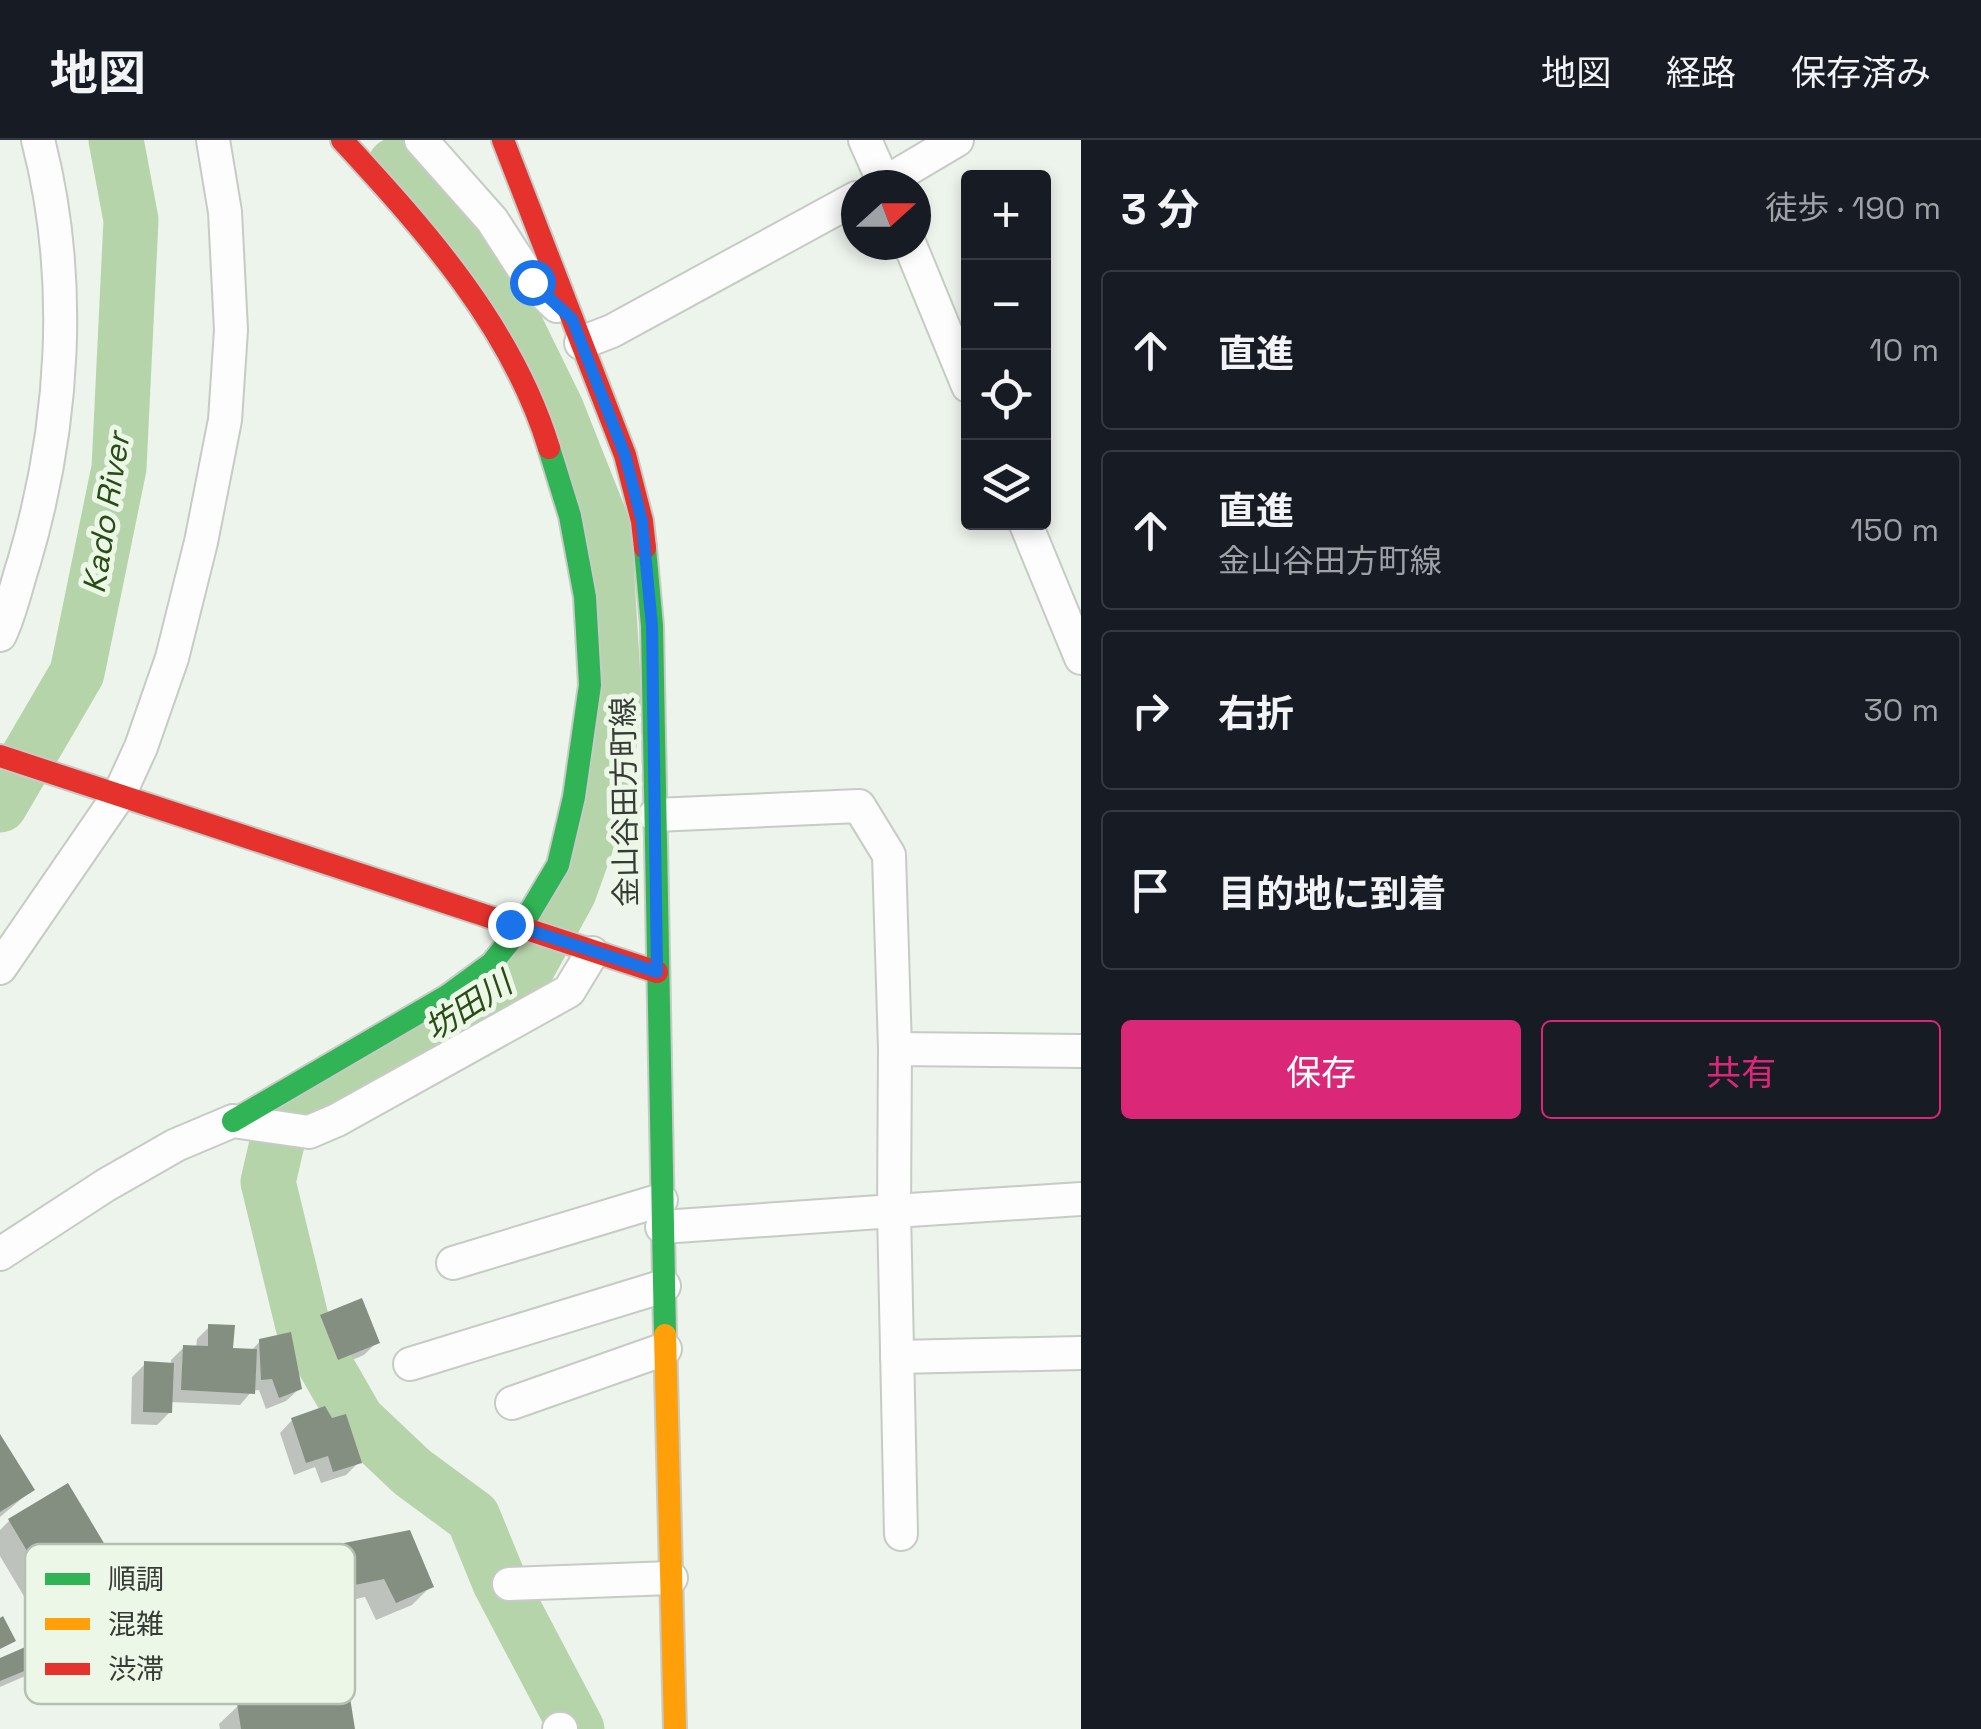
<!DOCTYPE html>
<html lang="ja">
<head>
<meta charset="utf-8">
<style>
  :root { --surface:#171b24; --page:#20242c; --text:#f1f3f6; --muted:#9ea1a6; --line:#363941; --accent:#db2777 }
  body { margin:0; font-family:"Space Grotesk","Noto Sans JP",sans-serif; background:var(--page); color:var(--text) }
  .controls { position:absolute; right:30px; top:30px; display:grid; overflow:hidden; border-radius:10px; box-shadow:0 5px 15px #0003 }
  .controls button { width:90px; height:90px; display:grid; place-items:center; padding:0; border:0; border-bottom:2px solid var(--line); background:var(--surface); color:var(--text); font:50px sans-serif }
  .compass { position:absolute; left:841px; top:30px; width:90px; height:90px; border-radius:50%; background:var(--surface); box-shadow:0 5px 15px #0003; rotate:69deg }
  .stop { position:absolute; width:30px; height:30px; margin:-22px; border:8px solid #1a73e8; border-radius:50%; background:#fff }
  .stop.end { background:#1a73e8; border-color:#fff; box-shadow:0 2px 10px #0008 }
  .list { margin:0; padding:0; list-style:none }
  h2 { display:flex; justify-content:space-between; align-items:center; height:130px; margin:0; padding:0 40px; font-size:42px }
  h2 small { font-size:32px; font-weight:400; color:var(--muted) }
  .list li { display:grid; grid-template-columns:65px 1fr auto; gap:30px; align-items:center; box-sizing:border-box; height:160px; margin:0 20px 20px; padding:0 20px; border:2px solid var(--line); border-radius:10px }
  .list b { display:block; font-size:38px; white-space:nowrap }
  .list p { margin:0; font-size:32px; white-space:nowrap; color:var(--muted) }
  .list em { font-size:32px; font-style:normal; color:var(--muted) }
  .actions { display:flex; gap:20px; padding:30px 40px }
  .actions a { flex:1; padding:22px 0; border:2px solid var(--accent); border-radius:10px; text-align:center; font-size:35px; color:var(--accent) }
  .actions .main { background:var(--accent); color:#fff }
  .icon { flex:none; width:55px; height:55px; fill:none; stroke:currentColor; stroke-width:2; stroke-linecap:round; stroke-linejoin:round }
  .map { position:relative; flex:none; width:1081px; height:1589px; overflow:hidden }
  header { display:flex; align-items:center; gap:60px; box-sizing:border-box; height:140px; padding:0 50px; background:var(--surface); border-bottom:2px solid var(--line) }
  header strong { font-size:48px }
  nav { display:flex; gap:55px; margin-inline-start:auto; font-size:35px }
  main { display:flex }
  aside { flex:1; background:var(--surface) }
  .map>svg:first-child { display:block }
</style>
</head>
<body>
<header>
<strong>地図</strong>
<nav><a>地図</a><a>経路</a><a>保存済み</a></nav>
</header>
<main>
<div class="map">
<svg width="1081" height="1589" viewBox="0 0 1081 1589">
  <rect width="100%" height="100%" fill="#edf4ec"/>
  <g fill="#0003" fill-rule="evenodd">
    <path d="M322,1177L377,1202L364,1215L326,1231L309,1189Z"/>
    <path d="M209,1187L231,1210L251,1211L260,1201L299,1249L286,1261L266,1269L259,1250L252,1251L240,1265L170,1262V1272L157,1285L131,1284L132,1237L145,1224L171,1225V1220L184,1207L196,1208L197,1199Z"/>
    <path d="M292,1280L359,1322L346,1335L321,1343L315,1327L294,1335L280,1293Z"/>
    <path d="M0,1299L32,1350L0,1377Z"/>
    <path d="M9,1381L147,1480L128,1499L69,1532L0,1416V1390ZM128,1490V1496L80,1523L77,1519Z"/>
    <path d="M335,1407L431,1446L412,1465L376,1480L365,1457L324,1466L307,1478L288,1501L240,1509V1515L220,1535L197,1539L191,1514L175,1517L170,1496L182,1484L179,1467L194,1452L192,1441L211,1422L324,1418Z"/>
    <path d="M0,1521L36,1525L23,1537L0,1547Z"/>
    <path d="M239,1565L352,1589H220L219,1584Z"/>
  </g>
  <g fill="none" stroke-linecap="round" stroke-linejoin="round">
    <g stroke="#b6d4aa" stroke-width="55">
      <path d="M395,25L485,123L556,268L604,389L614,554L604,654L569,752L529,825L493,856L311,960L281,986L268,1042L303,1186L357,1280L412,1332L473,1377L500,1443L577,1589"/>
      <path d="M0,665L77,533L119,328L131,80L116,0"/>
    </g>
  </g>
  <g fill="#858f81">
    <path d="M362,1158L380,1203L338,1220L320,1175Z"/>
    <path d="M208,1184L235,1185L233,1208L257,1209L255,1254L181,1250L183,1205L208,1206Z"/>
    <path d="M291,1192L302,1249L279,1258L272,1239L261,1240L259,1199Z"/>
    <path d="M144,1221L174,1223L172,1273L143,1272Z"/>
    <path d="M325,1266L332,1278L346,1274L362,1323L333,1332L328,1316L306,1323L291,1278Z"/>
    <path d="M0,1294L35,1350L0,1372Z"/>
    <path d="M68,1343L150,1480L89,1515L8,1379Z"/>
    <path d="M410,1390L434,1447L396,1463L384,1439L340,1448L334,1405Z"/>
    <path d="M3,1476L16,1501L0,1509V1478Z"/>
    <path d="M30,1505L39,1525L0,1541V1518Z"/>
    <path d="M348,1545L355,1589H241L237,1563Z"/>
  </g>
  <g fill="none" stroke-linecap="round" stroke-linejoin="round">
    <g stroke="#c6cbc5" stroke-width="36">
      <g id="street">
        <path d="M421,0L492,80L532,142L557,166"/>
        <path d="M865,0L885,45"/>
        <path d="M881,45L957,0"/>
        <path d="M910,105L968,246"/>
        <path d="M581,203L612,191L856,58"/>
        <path d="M1025,382L1081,518"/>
        <path d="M0,495C11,472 16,446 24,422C64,287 74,138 38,0"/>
        <path d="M655,675L859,666L889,715L895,909"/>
        <path d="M0,828L119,655L141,607L172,518L201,402L225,280L231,190L225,72L213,0"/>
        <path d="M1081,911L895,909L894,1071L1081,1059"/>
        <path d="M662,1087L894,1071L901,1394"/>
        <path d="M0,1114L106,1045L176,1005L233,981L309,992L337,980L569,851L592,813"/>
        <path d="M453,1123L661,1060"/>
        <path d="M897,1217L1081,1213"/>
        <path d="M410,1224L664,1146"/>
        <path d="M512,1263L665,1209"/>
        <path d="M509,1444L671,1438"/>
        <path d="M559,1589H561"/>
      </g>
    </g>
    <g stroke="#c6cbc5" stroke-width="26">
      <g id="fast">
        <path d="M645,408L652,486L665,1195"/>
        <path d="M233,981L447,856L492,823L521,787L558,725L574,657L590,545L585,457L570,376L549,308"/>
      </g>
    </g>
    <g stroke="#c6cbc5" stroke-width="26">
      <path id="slow" d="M665,1195L675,1589"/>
    </g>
    <g stroke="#c6cbc5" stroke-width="26">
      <g id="jam">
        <path d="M342,0C426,91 512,187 549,308"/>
        <path d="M503,0L625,315L642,381L645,408"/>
        <path d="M0,616L657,832"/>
      </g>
    </g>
    <use href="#street" stroke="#fcfdfc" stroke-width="32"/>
    <use href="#fast" stroke="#30b455" stroke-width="22"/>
    <use href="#slow" stroke="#ff9f0a" stroke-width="22"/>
    <use href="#jam" stroke="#e5322d" stroke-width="22"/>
  </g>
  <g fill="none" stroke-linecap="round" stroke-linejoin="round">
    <path stroke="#1a73e8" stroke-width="12" d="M510,784L657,832L652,486L642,381L625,315L572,179L532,142"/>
  </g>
  <g text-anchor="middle" stroke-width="10" stroke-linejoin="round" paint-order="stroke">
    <g font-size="30" fill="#373b35" stroke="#ecf7e8">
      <text transform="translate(625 662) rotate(-91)" y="10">金山谷田方町線</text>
    </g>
    <g font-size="32" font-style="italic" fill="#274d13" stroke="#ecf7e8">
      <text transform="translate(106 373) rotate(-81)" y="11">Kado River</text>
      <text transform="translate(468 866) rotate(-33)" y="11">坊田川</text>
    </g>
  </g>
  <rect x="25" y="1404" width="330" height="160" rx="15" fill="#ecf7e8" stroke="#b6bfb2" stroke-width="2.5"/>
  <rect x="45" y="1433" width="45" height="12" fill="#30b455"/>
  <rect x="45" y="1478" width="45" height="12" fill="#ff9f0a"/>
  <rect x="45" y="1523" width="45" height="12" fill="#e5322d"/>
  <g font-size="28" fill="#373b35">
    <text x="108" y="1449">順調</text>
    <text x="108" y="1494">混雑</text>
    <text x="108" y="1539">渋滞</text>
  </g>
</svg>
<div class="controls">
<button>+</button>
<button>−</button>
<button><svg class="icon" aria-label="locate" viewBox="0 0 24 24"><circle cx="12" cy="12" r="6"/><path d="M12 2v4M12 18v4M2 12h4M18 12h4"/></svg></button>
<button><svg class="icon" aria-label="layers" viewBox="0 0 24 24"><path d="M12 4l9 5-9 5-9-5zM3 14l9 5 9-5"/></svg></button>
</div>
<svg class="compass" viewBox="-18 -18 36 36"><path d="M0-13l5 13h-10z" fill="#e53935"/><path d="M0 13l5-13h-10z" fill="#9ea1a6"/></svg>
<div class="stop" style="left:532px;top:142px"></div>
<div class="stop end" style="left:510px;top:784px"></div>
</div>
<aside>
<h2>3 分<small>徒歩 · 190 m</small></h2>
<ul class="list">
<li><svg class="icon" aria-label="ahead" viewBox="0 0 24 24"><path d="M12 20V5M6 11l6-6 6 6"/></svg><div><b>直進</b></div><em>10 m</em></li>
<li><svg class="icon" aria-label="ahead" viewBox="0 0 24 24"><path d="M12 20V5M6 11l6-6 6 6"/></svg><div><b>直進</b><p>金山谷田方町線</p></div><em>150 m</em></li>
<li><svg class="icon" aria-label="right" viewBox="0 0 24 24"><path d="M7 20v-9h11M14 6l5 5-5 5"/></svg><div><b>右折</b></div><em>30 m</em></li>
<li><svg class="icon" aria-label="arrive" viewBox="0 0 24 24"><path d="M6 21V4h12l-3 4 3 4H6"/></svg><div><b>目的地に到着</b></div></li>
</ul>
<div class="actions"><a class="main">保存</a><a>共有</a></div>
</aside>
</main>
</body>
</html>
